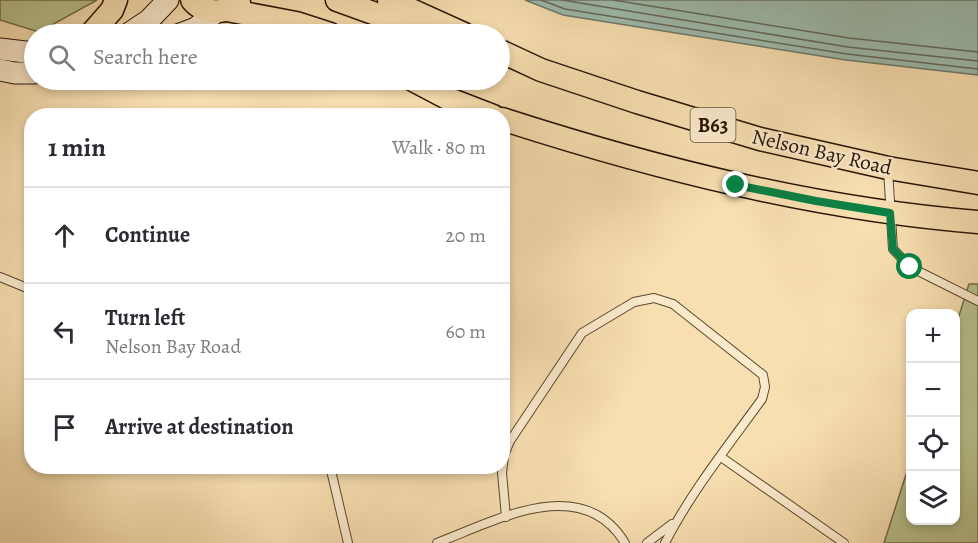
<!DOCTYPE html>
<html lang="en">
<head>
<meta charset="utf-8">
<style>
  :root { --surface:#fff; --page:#f7f7f7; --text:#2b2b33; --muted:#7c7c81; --line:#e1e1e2 }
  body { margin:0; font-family:Alegreya,serif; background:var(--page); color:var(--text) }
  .controls { position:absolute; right:18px; bottom:18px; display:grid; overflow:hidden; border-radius:12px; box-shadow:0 3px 9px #0003 }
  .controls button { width:54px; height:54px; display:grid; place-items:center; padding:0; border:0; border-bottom:2px solid var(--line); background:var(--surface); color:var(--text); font:30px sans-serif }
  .stop { position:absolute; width:18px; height:18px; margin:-14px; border:4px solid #0b8043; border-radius:50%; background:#fff }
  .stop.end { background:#0b8043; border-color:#fff; box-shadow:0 2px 6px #0008 }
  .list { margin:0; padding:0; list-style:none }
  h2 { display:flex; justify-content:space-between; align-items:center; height:78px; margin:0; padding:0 24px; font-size:26px }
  h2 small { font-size:20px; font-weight:400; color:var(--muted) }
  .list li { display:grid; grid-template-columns:39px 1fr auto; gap:18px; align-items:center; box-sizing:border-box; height:96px; padding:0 24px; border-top:2px solid var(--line) }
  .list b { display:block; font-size:22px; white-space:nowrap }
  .list p { margin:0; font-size:20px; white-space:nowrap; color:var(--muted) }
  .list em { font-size:20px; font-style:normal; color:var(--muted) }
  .icon { flex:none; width:33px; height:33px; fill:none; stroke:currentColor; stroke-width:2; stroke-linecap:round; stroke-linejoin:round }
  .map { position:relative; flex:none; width:978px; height:543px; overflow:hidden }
  .search { position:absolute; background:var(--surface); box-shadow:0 3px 9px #0003; left:24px; top:24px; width:486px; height:66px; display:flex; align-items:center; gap:15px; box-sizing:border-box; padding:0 21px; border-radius:33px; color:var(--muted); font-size:22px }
  .panel { position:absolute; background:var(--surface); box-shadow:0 3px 9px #0003; left:24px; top:108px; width:486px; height:366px; border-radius:24px }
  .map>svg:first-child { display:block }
</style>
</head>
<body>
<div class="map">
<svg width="978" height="543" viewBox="0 0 978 543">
  <rect width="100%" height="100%" fill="#f8dfb1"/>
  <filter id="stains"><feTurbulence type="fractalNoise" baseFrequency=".00333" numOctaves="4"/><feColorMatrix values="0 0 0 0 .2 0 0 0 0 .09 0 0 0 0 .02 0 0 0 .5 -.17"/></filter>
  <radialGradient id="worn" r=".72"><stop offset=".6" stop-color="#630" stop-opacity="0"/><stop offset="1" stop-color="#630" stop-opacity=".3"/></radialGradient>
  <g fill="#b9c28e" stroke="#706b4a" stroke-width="1.5">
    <path d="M0,0H97L39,32L0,20Z"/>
    <path d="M969,284H978V543H884L910,462V520H956V325Z"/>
  </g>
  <path fill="#9dbcaf" stroke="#6d796b" stroke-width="1.5" d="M525,0H978V75L846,60L563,15Z"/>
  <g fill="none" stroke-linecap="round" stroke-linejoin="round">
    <g stroke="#62685a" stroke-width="1.5">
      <path d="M541,0L565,9L847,54L978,69"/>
      <path d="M562,0L848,47L978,61"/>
      <path d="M613,0L849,38L978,52"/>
    </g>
    <g stroke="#5a4731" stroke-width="10">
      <g id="lane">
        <path d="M888,170L893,249L910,267L978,301"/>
        <path d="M0,277L32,290"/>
        <path d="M721,457L844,543"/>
        <path d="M330,466L348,543"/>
        <path d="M506,517L502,473L504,455L510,441L582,333L634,302L654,298L673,304L763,375L765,387L762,399C728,446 691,492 665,543"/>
        <path d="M437,543C495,521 582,472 625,543"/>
        <path d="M647,543L672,524"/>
      </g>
    </g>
    <g stroke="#261406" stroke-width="23">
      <g id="secondary">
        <path d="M128,34L149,20L168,0"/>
        <path d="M180,34L196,28L216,12"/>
        <path d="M0,49L34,53"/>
        <path d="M0,70L15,73H34"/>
      </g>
    </g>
    <g stroke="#261406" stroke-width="25">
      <g id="primary">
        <path d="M192,0C205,15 224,14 239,3"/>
        <path d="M337,0L431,34"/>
        <path d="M389,0L464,34"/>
        <path d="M227,10L296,23L330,34"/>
        <path d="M91,34L112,10L116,0"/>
        <path d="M500,51L541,70L637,102L760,139L888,168L978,183"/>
        <path d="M413,80L449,99L493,116"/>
        <path d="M502,119C657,169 816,209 978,222"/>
      </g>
    </g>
    <use href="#lane" stroke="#faeacc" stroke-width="8"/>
    <use href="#secondary" stroke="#faeacc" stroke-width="21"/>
    <use href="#primary" stroke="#f8dfb1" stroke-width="22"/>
  </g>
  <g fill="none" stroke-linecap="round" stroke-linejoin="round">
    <path stroke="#0b8043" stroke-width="8" d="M736,185L816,201L890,213L893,249L910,267"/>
  </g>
  <g text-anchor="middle" stroke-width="4.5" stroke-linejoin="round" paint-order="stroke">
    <rect fill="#faeacc" stroke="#665441" stroke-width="1.5" x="690.5" y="108" width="45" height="34" rx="4.5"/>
    <g font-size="20" font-weight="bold" fill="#261406">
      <text x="713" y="132">B63</text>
    </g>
    <g font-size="21" fill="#261406" stroke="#faeacc">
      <text transform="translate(822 152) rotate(13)" y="7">Nelson Bay Road</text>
    </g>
  </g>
  <rect width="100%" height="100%" filter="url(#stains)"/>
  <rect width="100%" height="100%" fill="url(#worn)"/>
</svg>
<div class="controls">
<button>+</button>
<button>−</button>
<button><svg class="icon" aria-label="locate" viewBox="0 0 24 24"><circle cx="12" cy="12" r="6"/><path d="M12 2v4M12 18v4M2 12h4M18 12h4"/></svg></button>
<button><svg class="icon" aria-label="layers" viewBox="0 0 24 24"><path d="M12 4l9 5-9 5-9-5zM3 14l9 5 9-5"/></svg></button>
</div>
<div class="stop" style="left:910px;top:267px"></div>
<div class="stop end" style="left:736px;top:185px"></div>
<div class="search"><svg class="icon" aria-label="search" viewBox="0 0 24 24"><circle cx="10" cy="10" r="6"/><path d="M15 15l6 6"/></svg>Search here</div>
<section class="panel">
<h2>1 min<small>Walk · 80 m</small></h2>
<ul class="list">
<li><svg class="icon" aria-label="ahead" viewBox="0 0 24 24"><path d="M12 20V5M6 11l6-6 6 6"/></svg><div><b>Continue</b></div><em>20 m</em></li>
<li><svg class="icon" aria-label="left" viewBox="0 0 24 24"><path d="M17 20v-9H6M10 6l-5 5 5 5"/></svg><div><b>Turn left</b><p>Nelson Bay Road</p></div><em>60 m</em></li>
<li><svg class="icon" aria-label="arrive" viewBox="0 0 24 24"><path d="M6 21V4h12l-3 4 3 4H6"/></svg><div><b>Arrive at destination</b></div></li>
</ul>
</section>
</div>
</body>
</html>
